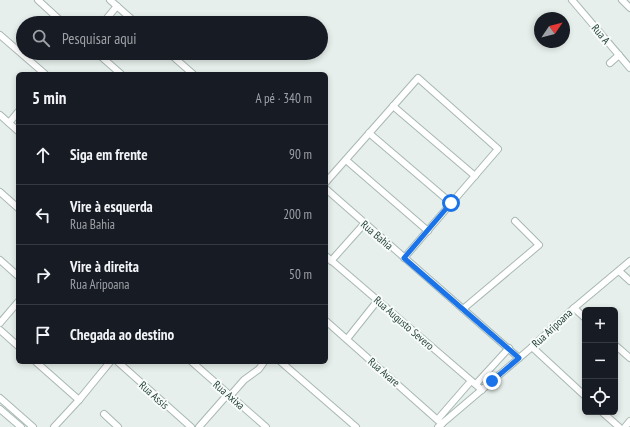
<!DOCTYPE html>
<html lang="pt">
<head>
<meta charset="utf-8">
<style>
  :root { --surface:#171b24; --page:#242831; --text:#f1f3f6; --muted:#9ea1a6; --line:#363941 }
  body { margin:0; font-family:"PT Sans Narrow",sans-serif; background:var(--page); color:var(--text) }
  .controls { position:absolute; right:12px; bottom:12px; display:grid; overflow:hidden; border-radius:6px; box-shadow:0 2px 6px #0003 }
  .controls button { width:36px; height:36px; display:grid; place-items:center; padding:0; border:0; border-bottom:1px solid var(--line); background:var(--surface); color:var(--text); font:20px sans-serif }
  .compass { position:absolute; left:534px; top:12px; width:36px; height:36px; border-radius:50%; background:var(--surface); box-shadow:0 2px 6px #0003; rotate:55deg }
  .stop { position:absolute; width:12px; height:12px; margin:-9px; border:3px solid #1a73e8; border-radius:50%; background:#fff }
  .stop.end { background:#1a73e8; border-color:#fff; box-shadow:0 1px 4px #0008 }
  .list { margin:0; padding:0; list-style:none }
  h2 { display:flex; justify-content:space-between; align-items:center; height:52px; margin:0; padding:0 16px; font-size:17px }
  h2 small { font-size:13px; font-weight:400; color:var(--muted) }
  .list li { display:grid; grid-template-columns:26px 1fr auto; gap:12px; align-items:center; box-sizing:border-box; height:60px; padding:0 16px; border-top:1px solid var(--line) }
  .list b { display:block; font-size:15px; white-space:nowrap }
  .list p { margin:0; font-size:13px; white-space:nowrap; color:var(--muted) }
  .list em { font-size:13px; font-style:normal; color:var(--muted) }
  .icon { flex:none; width:22px; height:22px; fill:none; stroke:currentColor; stroke-width:2; stroke-linecap:round; stroke-linejoin:round }
  .map { position:relative; flex:none; width:630px; height:427px; overflow:hidden }
  .search { position:absolute; background:var(--surface); box-shadow:0 2px 6px #0003; left:16px; top:16px; width:312px; height:44px; display:flex; align-items:center; gap:10px; box-sizing:border-box; padding:0 14px; border-radius:22px; color:var(--muted); font-size:15px }
  .panel { position:absolute; background:var(--surface); box-shadow:0 2px 6px #0003; left:16px; top:72px; width:312px; height:292px; border-radius:6px }
  .map>svg:first-child { display:block }
</style>
</head>
<body>
<div class="map">
<svg width="630" height="427" viewBox="0 0 630 427">
  <rect width="100%" height="100%" fill="#e6efeb"/>
  <g fill="none" stroke-linecap="round" stroke-linejoin="round">
    <g stroke="#a8b8b2" stroke-width="8">
      <g id="street">
        <path d="M38,0L63,23"/>
        <path d="M110,0L136,23"/>
        <path d="M572,0L630,68"/>
        <path d="M622,0L630,8"/>
        <path d="M103,23L117,6"/>
        <path d="M0,35L45,74"/>
        <path d="M97,53L121,74"/>
        <path d="M169,53L193,74"/>
        <path d="M610,63L619,55"/>
        <path d="M393,106L475,176"/>
        <path d="M0,115L18,131"/>
        <path d="M9,123L18,112"/>
        <path d="M369,133L451,203"/>
        <path d="M346,160L428,231"/>
        <path d="M326,182L418,78L498,149L404,258"/>
        <path d="M326,189L519,358"/>
        <path d="M0,192L18,208"/>
        <path d="M326,256L482,390"/>
        <path d="M0,260L18,276"/>
        <path d="M331,261L364,224"/>
        <path d="M619,271L630,281"/>
        <path d="M574,308L585,318"/>
        <path d="M463,309L539,245L515,221"/>
        <path d="M326,321L442,424"/>
        <path d="M0,323L18,302"/>
        <path d="M0,330L18,346"/>
        <path d="M347,339L378,300"/>
        <path d="M615,345L630,358"/>
        <path d="M532,347L585,396"/>
        <path d="M36,362L79,400"/>
        <path d="M118,362L191,427"/>
        <path d="M192,362L266,427"/>
        <path d="M281,362L356,427"/>
        <path d="M476,384L509,348"/>
        <path d="M230,396L244,380L259,369L264,362"/>
        <path d="M0,398L33,427"/>
        <path d="M0,409L21,427"/>
        <path d="M602,412L619,427"/>
        <path d="M104,414L118,427"/>
        <path d="M438,419L471,381"/>
        <path d="M54,427L79,400L110,362"/>
        <path d="M199,427L228,394"/>
        <path d="M438,427L532,347L574,308L630,261"/>
        <path d="M625,427L630,421"/>
      </g>
    </g>
    <use href="#street" stroke="#fff" stroke-width="6"/>
  </g>
  <g fill="none" stroke-linecap="round" stroke-linejoin="round">
    <path stroke="#1a73e8" stroke-width="5" d="M451,203L404,258L519,358L492,381"/>
  </g>
  <g text-anchor="middle" stroke-width="4" stroke-linejoin="round" paint-order="stroke">
    <g font-size="11" fill="#24423a" stroke="#f7fbf9">
      <text transform="translate(601 34) rotate(50)" y="4">Rua A</text>
      <text transform="translate(377 235) rotate(41)" y="4">Rua Bahia</text>
      <text transform="translate(404 323) rotate(41)" y="4">Rua Augusto Severo</text>
      <text transform="translate(552 328) rotate(-43)" y="4">Rua Aripoana</text>
      <text transform="translate(384 372) rotate(41)" y="4">Rua Avare</text>
      <text transform="translate(154 395) rotate(42)" y="4">Rua Assis</text>
      <text transform="translate(229 395) rotate(41)" y="4">Rua Axixa</text>
    </g>
  </g>
</svg>
<div class="controls">
<button>+</button>
<button>−</button>
<button><svg class="icon" aria-label="locate" viewBox="0 0 24 24"><circle cx="12" cy="12" r="6"/><path d="M12 2v4M12 18v4M2 12h4M18 12h4"/></svg></button>
</div>
<svg class="compass" viewBox="-18 -18 36 36"><path d="M0-13l5 13h-10z" fill="#e53935"/><path d="M0 13l5-13h-10z" fill="#9ea1a6"/></svg>
<div class="stop" style="left:451px;top:203px"></div>
<div class="stop end" style="left:492px;top:381px"></div>
<div class="search"><svg class="icon" aria-label="search" viewBox="0 0 24 24"><circle cx="10" cy="10" r="6"/><path d="M15 15l6 6"/></svg>Pesquisar aqui</div>
<section class="panel">
<h2>5 min<small>A pé · 340 m</small></h2>
<ul class="list">
<li><svg class="icon" aria-label="ahead" viewBox="0 0 24 24"><path d="M12 20V5M6 11l6-6 6 6"/></svg><div><b>Siga em frente</b></div><em>90 m</em></li>
<li><svg class="icon" aria-label="left" viewBox="0 0 24 24"><path d="M17 20v-9H6M10 6l-5 5 5 5"/></svg><div><b>Vire à esquerda</b><p>Rua Bahia</p></div><em>200 m</em></li>
<li><svg class="icon" aria-label="right" viewBox="0 0 24 24"><path d="M7 20v-9h11M14 6l5 5-5 5"/></svg><div><b>Vire à direita</b><p>Rua Aripoana</p></div><em>50 m</em></li>
<li><svg class="icon" aria-label="arrive" viewBox="0 0 24 24"><path d="M6 21V4h12l-3 4 3 4H6"/></svg><div><b>Chegada ao destino</b></div></li>
</ul>
</section>
</div>
</body>
</html>
